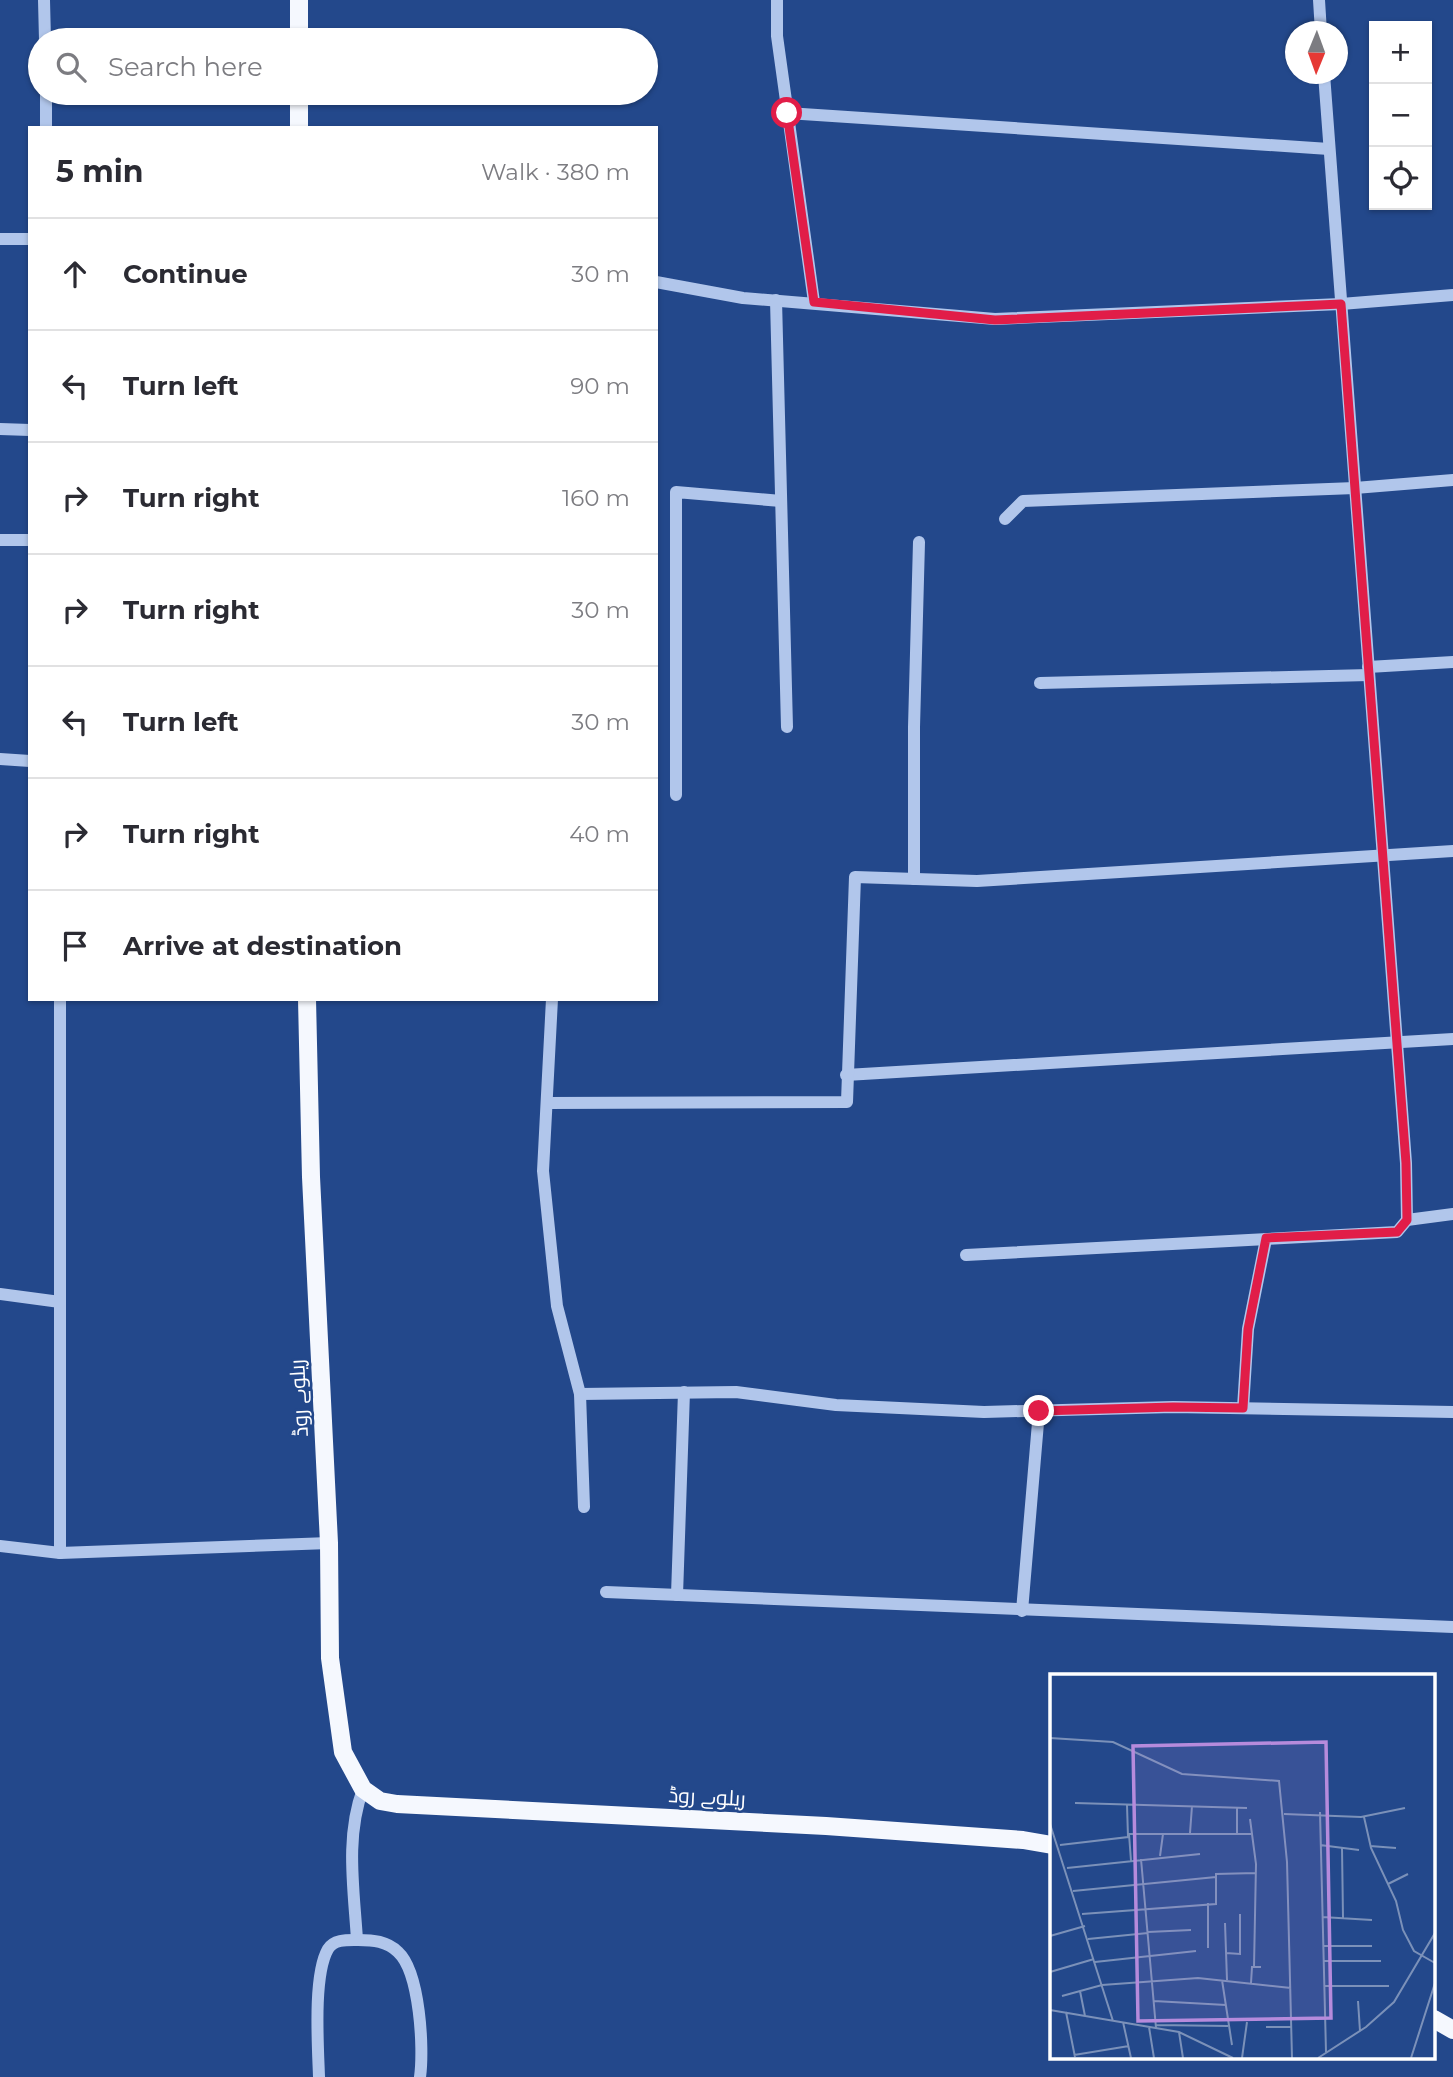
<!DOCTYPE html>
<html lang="en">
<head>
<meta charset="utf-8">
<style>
  :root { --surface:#fff; --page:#f7f7f7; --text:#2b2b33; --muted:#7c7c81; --line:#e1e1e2 }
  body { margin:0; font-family:Montserrat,Cairo,sans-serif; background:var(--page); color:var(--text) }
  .controls { position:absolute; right:21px; top:21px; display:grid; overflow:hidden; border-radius:0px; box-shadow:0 2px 5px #0004 }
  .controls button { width:63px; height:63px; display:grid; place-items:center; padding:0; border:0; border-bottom:2px solid var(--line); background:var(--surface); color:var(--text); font:35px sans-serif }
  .compass { position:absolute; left:1285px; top:21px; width:63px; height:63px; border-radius:50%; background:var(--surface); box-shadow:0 2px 5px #0004; rotate:181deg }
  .stop { position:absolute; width:21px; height:21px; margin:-16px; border:5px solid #e11d48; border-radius:50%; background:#fff }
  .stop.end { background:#e11d48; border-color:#fff; box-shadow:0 2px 7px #0008 }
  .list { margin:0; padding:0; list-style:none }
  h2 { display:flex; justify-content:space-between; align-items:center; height:91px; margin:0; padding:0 28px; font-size:30px }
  h2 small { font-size:23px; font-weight:400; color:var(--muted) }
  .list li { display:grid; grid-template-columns:46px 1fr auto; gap:21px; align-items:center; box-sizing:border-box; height:112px; padding:0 28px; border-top:2px solid var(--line) }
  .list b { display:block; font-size:26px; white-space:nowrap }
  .list em { font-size:23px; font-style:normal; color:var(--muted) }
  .icon { flex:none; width:38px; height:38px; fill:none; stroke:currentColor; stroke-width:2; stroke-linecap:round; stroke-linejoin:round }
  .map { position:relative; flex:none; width:1453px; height:2077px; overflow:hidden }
  .search { position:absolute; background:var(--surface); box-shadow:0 2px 5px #0004; left:28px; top:28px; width:630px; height:77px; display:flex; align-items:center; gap:18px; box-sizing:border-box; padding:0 24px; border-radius:38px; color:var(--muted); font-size:26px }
  .panel { position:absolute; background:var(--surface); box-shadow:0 2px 5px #0004; left:28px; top:126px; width:630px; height:875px; border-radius:0px }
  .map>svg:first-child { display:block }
</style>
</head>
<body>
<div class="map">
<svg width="1453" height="2077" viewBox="0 0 1453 2077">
  <rect width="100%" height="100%" fill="#23488b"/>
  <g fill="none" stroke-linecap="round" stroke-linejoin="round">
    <g stroke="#b1c6eb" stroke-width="12">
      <path d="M44,0L45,40"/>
      <path d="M777,0V36L814,302"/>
      <path d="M1319,0L1321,32"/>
      <path d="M46,93V128"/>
      <path d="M787,113L1329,149"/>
      <path d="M0,239H30"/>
      <path d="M656,282L743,298L995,319L1341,304L1453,295"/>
      <path d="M776,300L787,727"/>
      <path d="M0,429L30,430"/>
      <path d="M1005,519L1023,501L1355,488L1453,480"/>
      <path d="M0,540H30"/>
      <path d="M1368,667L1453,662"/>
      <path d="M1040,683L1369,675"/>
      <path d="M0,759L30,761"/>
      <path d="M676,795V492L781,501"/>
      <path d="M914,879V727L919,542"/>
      <path d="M60,999V1553"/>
      <path d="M552,999L543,1171L557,1306L580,1394L584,1507"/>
      <path d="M846,1075L1453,1039"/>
      <path d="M547,1103L847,1102L855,877L977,881L1453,851"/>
      <path d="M1407,1220L1453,1214"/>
      <path d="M966,1255L1397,1232L1407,1220L1406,1163L1324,74"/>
      <path d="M0,1294L60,1302"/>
      <path d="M580,1394L736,1392L836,1405L984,1412L1173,1407L1453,1412"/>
      <path d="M1243,1408L1248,1329L1266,1239"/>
      <path d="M0,1546L60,1553L329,1543"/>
      <path d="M606,1592L1453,1627"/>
      <path d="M677,1595L684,1392"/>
      <path d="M1022,1611L1039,1411"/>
      <path d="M357,1940C354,1890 345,1837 363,1789"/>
      <path d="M319,2077C318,2046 313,1975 328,1949C334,1939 348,1940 358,1940C373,1940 387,1941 398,1952C420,1972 424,2049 420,2077"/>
    </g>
    <g stroke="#f5f8fe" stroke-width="18">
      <path d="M299,40V0"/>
      <path d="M299,128V93"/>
      <path d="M307,999L311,1177L329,1543L330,1658L343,1752L363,1789L380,1801L397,1804L826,1826L1023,1840L1052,1845"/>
      <path d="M1434,2019L1453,2030"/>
    </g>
  </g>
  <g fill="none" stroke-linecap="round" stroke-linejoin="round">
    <path stroke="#e11d48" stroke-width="9" d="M787,113L814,302L995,320L1341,304L1406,1163L1407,1220L1397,1232L1266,1238L1248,1329L1243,1408L1173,1407L1039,1411"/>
  </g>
  <g text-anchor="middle" stroke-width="5" stroke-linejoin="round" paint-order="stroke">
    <g font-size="21" fill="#fff" stroke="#23488b">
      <text transform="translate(299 1398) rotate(-93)" y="7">ریلوے روڈ</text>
      <text transform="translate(707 1797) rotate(3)" y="7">ریلوے روڈ</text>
    </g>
  </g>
  <g transform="translate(1050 1674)">
    <rect width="385" height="385" fill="#23488b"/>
    <path fill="none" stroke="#7b91b9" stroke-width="2" d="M0,64L63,68L132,100L229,107L237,188L242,384M25,129L197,134M270,138L276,378M234,140L311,143L355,134M314,143L321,174L346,227L353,256L364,277L385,289M200,145L206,190L204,293M0,150L63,347M140,159L142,132M78,160H201M79,160L81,187M187,161V134M10,171L78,163L77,131M270,171L309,176M320,172L346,174M292,174L293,244M110,182L113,160M91,185L106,354M17,194L150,180M338,210L358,200M23,217L166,203M158,229V274M32,240L166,230V200L206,199M272,243L322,246M175,249L177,306M98,258L141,256M0,262L35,252M38,265L98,259M273,272H322M176,279L190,280V240M273,287H331M45,288L146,277M0,298L44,285M172,306L182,371M201,309L202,293H211M52,311L148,304L241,314M274,312H339M30,317L35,342M12,322L52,311M104,327L176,331M308,327L310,357M0,336L129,358L183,384M16,338L25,383M73,348L81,384M106,351L178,352M99,353L104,384M216,353H241M129,358L133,384M24,381L79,372M192,384L197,348M268,384L316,353L344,328L385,259M361,384L385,309"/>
    <path fill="#b68bdc" fill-opacity="0.15" stroke="#b68bdc" stroke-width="3.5" d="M276,68L281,344L88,347L83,72Z"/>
    <rect width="385" height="385" fill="none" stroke="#fff" stroke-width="3.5"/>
  </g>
</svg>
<div class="controls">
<button>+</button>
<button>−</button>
<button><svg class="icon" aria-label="locate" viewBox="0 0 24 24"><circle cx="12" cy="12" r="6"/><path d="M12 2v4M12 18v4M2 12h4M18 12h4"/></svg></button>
</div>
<svg class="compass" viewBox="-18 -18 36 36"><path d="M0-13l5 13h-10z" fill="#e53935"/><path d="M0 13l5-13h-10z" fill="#7c7c81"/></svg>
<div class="stop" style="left:787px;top:113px"></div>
<div class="stop end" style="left:1039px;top:1411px"></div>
<div class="search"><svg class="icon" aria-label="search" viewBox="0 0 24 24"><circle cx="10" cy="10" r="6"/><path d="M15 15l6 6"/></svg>Search here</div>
<section class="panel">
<h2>5 min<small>Walk · 380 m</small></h2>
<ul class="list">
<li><svg class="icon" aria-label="ahead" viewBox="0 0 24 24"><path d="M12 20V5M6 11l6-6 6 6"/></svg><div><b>Continue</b></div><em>30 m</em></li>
<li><svg class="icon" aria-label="left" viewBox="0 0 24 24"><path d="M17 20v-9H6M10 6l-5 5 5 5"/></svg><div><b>Turn left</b></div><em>90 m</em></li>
<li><svg class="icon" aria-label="right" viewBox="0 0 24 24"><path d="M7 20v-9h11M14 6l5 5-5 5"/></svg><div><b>Turn right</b></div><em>160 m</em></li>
<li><svg class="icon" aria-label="right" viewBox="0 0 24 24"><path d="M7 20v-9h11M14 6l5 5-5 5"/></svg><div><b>Turn right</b></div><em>30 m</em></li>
<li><svg class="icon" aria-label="left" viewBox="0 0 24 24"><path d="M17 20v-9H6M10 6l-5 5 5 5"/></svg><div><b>Turn left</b></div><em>30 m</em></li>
<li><svg class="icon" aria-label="right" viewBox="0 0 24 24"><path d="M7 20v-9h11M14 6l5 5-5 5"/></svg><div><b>Turn right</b></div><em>40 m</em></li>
<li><svg class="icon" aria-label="arrive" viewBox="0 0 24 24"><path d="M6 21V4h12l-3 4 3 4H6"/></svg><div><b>Arrive at destination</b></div></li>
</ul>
</section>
</div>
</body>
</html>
